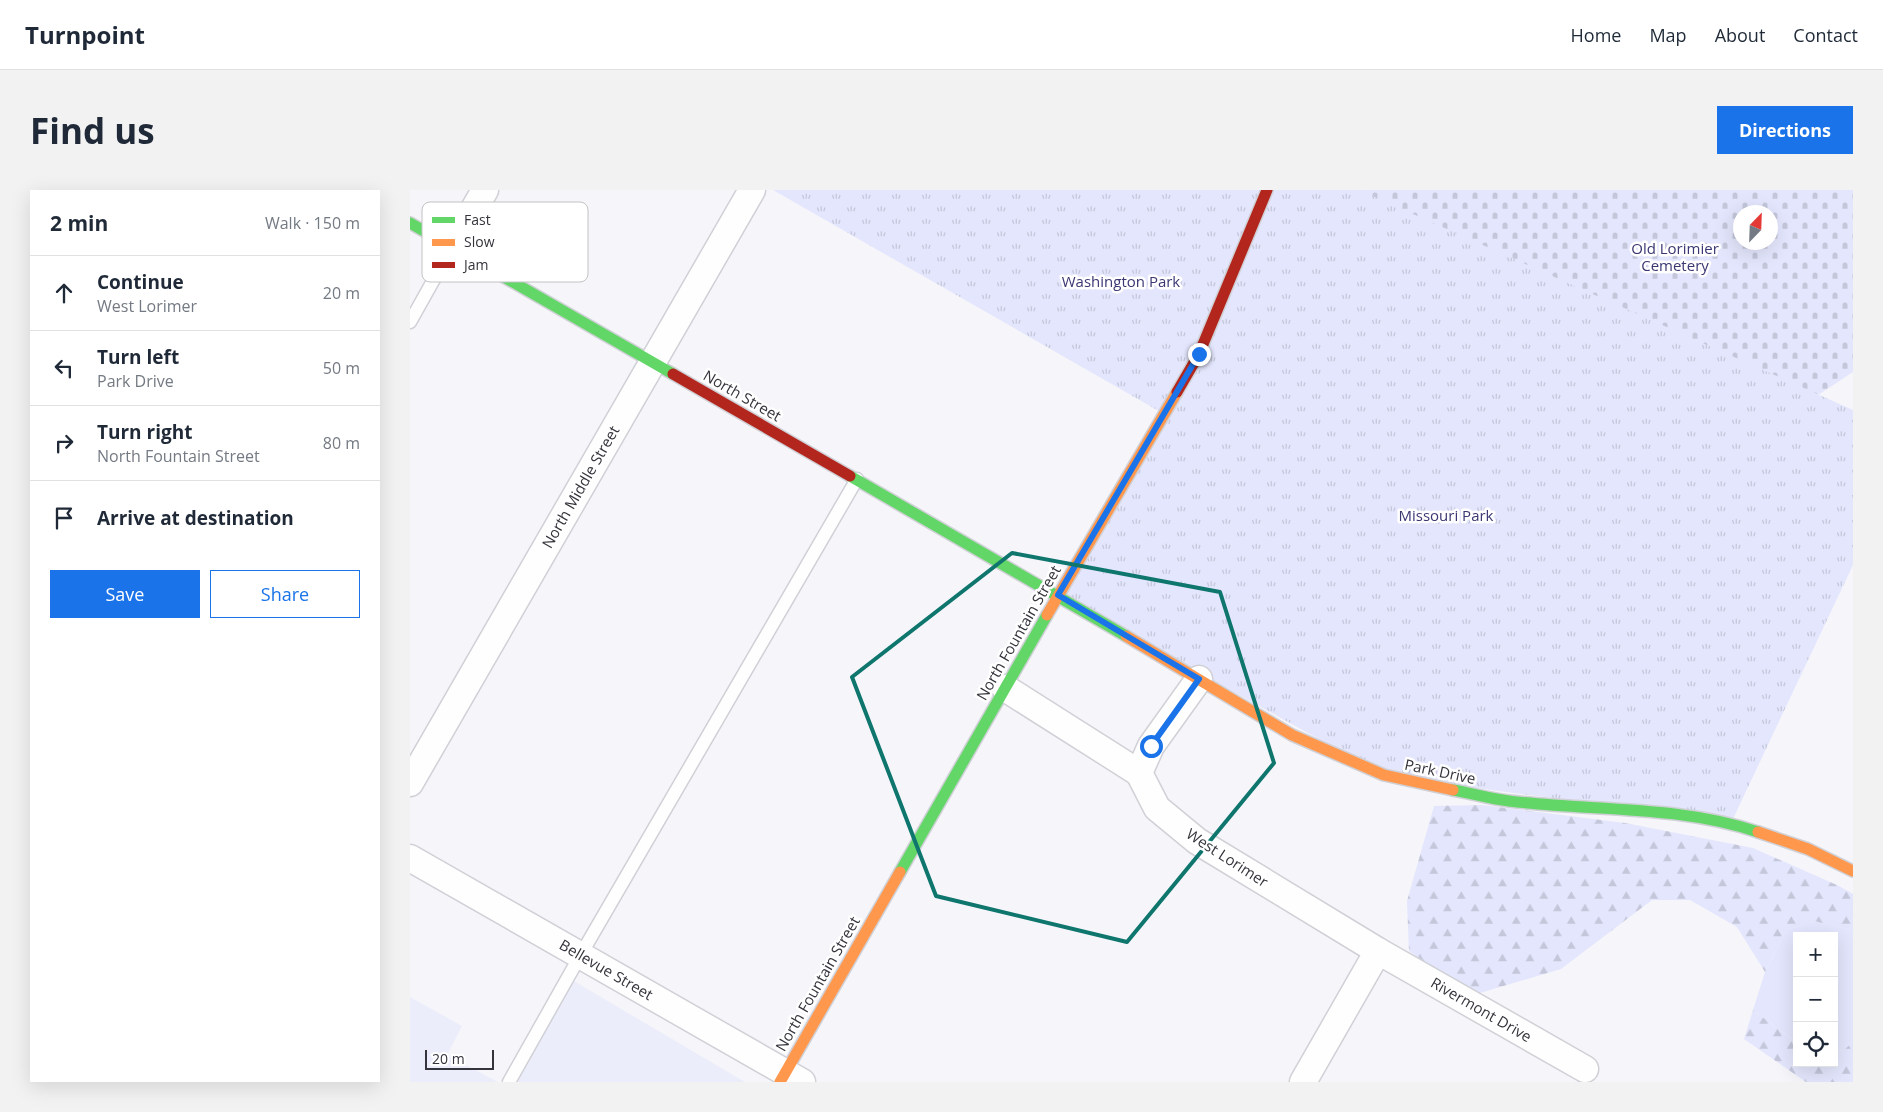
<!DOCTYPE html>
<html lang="en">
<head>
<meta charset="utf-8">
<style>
  :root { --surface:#fff; --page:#f2f2f3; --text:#1f2937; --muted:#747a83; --line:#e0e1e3; --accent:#1a73e8 }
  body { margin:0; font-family:"Open Sans",sans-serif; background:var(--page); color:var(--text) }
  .controls { position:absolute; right:15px; bottom:15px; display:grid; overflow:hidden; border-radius:0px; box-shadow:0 5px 20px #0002 }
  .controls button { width:45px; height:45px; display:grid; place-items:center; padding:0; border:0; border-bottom:1px solid var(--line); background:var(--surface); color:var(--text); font:25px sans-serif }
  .compass { position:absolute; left:1323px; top:15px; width:45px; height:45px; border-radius:50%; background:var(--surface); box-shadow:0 5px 20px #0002; rotate:23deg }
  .scale { position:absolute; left:15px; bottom:12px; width:69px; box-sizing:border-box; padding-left:5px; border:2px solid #34353c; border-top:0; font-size:14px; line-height:18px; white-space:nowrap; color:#34353c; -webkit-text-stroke:4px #fff; paint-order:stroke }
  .stop { position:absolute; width:15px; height:15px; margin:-11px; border:4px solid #1a73e8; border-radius:50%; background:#fff }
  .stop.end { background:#1a73e8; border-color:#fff; box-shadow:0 1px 5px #0008 }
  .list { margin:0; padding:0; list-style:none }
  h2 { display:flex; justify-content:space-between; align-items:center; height:65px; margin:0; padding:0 20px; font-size:21px }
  h2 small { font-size:16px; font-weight:400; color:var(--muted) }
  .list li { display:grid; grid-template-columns:32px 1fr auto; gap:15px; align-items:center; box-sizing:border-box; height:75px; padding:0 20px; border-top:1px solid var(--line) }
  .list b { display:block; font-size:19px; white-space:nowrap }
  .list p { margin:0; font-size:16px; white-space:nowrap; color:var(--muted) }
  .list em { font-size:16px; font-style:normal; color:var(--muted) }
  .actions { display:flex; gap:10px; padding:15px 20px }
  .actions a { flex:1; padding:11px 0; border:1px solid var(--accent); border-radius:0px; text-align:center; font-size:18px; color:var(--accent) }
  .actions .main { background:var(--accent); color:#fff }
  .icon { flex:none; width:28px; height:28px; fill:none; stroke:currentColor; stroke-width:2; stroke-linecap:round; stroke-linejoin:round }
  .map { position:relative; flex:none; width:1443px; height:892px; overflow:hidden; border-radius:0px }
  header { display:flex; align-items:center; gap:30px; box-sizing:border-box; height:70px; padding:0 25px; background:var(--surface); border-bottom:1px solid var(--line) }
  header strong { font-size:24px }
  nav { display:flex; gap:28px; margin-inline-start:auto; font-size:18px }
  .intro { display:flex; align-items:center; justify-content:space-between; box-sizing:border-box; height:120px; padding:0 30px }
  h1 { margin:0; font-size:35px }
  .button { padding:12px 22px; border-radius:0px; background:var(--accent); color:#fff; font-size:18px; font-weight:700 }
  main { display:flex; gap:30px; padding:0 30px }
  aside { flex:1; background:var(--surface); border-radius:0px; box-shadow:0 5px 20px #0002 }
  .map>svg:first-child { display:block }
</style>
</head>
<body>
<header>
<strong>Turnpoint</strong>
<nav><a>Home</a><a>Map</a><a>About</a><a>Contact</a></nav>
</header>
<div class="intro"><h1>Find us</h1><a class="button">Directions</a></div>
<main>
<aside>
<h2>2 min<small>Walk · 150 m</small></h2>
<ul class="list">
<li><svg class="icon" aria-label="ahead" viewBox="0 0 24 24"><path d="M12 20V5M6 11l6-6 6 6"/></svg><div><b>Continue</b><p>West Lorimer</p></div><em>20 m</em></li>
<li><svg class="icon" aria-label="left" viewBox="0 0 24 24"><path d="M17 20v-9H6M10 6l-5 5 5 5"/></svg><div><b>Turn left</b><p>Park Drive</p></div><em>50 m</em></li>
<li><svg class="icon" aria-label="right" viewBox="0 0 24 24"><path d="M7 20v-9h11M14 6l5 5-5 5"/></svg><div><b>Turn right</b><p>North Fountain Street</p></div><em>80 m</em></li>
<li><svg class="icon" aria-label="arrive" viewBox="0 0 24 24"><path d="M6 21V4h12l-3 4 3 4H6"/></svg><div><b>Arrive at destination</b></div></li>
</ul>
<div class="actions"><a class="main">Save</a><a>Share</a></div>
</aside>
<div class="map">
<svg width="1443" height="892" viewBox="0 0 1443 892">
  <defs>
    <pattern id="forest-firs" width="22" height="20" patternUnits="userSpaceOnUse" patternTransform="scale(1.25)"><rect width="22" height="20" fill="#e4e6fd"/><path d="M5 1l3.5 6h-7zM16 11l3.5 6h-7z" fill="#c4c6da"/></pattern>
    <pattern id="cemetery-stones" width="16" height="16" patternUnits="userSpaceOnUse" patternTransform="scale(1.25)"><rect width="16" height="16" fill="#e4e6fd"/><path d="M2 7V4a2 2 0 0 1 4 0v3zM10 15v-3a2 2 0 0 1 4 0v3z" fill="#c4c6da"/></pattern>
    <pattern id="park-tufts" width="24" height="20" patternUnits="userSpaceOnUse" patternTransform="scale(1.25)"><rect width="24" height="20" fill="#e4e6fd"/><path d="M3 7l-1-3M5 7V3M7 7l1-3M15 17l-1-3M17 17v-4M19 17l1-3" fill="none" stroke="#c4c6da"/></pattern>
  </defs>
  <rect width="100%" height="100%" fill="#f5f5fa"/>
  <g fill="#ecedfb">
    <path d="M162,790L335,892H106Z"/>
    <path d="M0,807L52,836L37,865L88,892H0Z"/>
  </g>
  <path fill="#e4e6fd" d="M1404,731L1442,740L1443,743V852L1434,860L1424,861V746H1387V853L1343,820L1355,782L1376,740Z"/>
  <g fill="url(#forest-firs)">
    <path d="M1072,615L1215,633L1343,658L1429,696L1443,704V743L1442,740L1404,731L1376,740L1355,782L1327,737L1280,710H1242L1151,779L1070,803L1057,801L999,761L997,711L1024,616Z"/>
    <path d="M1343,820L1387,853V873H1424V861L1434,860L1443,852V892H1396L1334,849Z"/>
  </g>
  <path fill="url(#cemetery-stones)" fill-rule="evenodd" d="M948,0H1443V182L1408,205ZM1330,22H1360V52H1330Z"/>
  <path fill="url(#park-tufts)" d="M363,0H949L1443,220V375L1321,633L974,585L648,405L754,224Z"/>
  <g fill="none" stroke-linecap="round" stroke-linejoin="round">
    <g stroke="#d0d1d6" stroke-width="15">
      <g id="lane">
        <path d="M0,132L42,57"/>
        <path d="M99,892L170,766L447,289"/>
      </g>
    </g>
    <g stroke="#d0d1d6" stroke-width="29">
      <g id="street">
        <path d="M42,57L75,0"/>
        <path d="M789,489L741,556L729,583L747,618L787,651L968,761L1175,879"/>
        <path d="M595,498L729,583"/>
        <path d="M0,593L342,0"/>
        <path d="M0,668L392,892"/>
        <path d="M893,892L968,761"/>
      </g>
    </g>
    <g stroke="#d0d1d6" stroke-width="14">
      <g id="fast">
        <path d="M0,33L263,184"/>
        <path d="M440,286L716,446"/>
        <path d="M1043,600C1061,603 1080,609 1099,611C1181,621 1269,615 1348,642"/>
        <path d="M490,682L637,425"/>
      </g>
    </g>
    <g stroke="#d0d1d6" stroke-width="14">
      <g id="slow">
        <path d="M637,425L767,202"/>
        <path d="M716,446L882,545L974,585L1043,600"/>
        <path d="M1348,642L1398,659L1443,681"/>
        <path d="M370,892L490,682"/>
      </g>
    </g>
    <g stroke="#d0d1d6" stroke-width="14">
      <g id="jam">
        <path d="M263,184L440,286"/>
        <path d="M767,202L789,164L857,0"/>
      </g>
    </g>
    <use href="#lane" stroke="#fefefe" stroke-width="12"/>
    <use href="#street" stroke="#fefefe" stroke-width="26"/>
    <use href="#fast" stroke="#63d668" stroke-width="11"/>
    <use href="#slow" stroke="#ff974d" stroke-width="11"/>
    <use href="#jam" stroke="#b3261e" stroke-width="11"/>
  </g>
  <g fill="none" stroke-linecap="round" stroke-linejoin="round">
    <path stroke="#1a73e8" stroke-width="6" d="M741,556L789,489L648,405L789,164"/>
  </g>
  <path fill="none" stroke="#0f766e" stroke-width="4" stroke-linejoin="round" d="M602,363L810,402L864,573L717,752L526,706L442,487Z"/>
  <g text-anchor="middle" stroke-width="5" stroke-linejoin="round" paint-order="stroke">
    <g font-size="15" fill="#3a3773" stroke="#fff">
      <text x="1265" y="64">Old Lorimier<tspan x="1265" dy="17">Cemetery</tspan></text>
      <text x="711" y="97">Washington Park</text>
      <text x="1036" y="331">Missouri Park</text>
    </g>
    <g font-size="15" fill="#34353c" stroke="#fff">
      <text transform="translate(332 206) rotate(30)" y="5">North Street</text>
      <text transform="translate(171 297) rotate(-60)" y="5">North Middle Street</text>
      <text transform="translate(609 443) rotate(-60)" y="5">North Fountain Street</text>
      <text transform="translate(1030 582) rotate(12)" y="5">Park Drive</text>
      <text transform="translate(817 668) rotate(33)" y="5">West Lorimer</text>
      <text transform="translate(196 780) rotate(30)" y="5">Bellevue Street</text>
      <text transform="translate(408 794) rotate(-60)" y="5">North Fountain Street</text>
      <text transform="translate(1071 820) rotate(30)" y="5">Rivermont Drive</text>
    </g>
  </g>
  <rect x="12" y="12" width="166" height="80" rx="8" fill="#fff" stroke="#c2c2c4" stroke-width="1"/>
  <rect x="22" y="27" width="23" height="6" fill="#63d668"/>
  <rect x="22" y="49" width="23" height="7" fill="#ff974d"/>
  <rect x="22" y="72" width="23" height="6" fill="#b3261e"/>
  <g font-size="14" fill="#34353c">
    <text x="54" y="35">Fast</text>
    <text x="54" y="57">Slow</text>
    <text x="54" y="80">Jam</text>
  </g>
</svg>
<div class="controls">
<button>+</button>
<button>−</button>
<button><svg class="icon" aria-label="locate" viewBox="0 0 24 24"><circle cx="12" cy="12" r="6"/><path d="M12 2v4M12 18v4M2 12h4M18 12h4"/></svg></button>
</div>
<svg class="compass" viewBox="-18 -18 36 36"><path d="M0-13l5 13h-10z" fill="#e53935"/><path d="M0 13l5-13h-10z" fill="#747a83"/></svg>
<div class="scale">20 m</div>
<div class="stop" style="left:741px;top:556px"></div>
<div class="stop end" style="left:789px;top:164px"></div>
</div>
</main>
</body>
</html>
